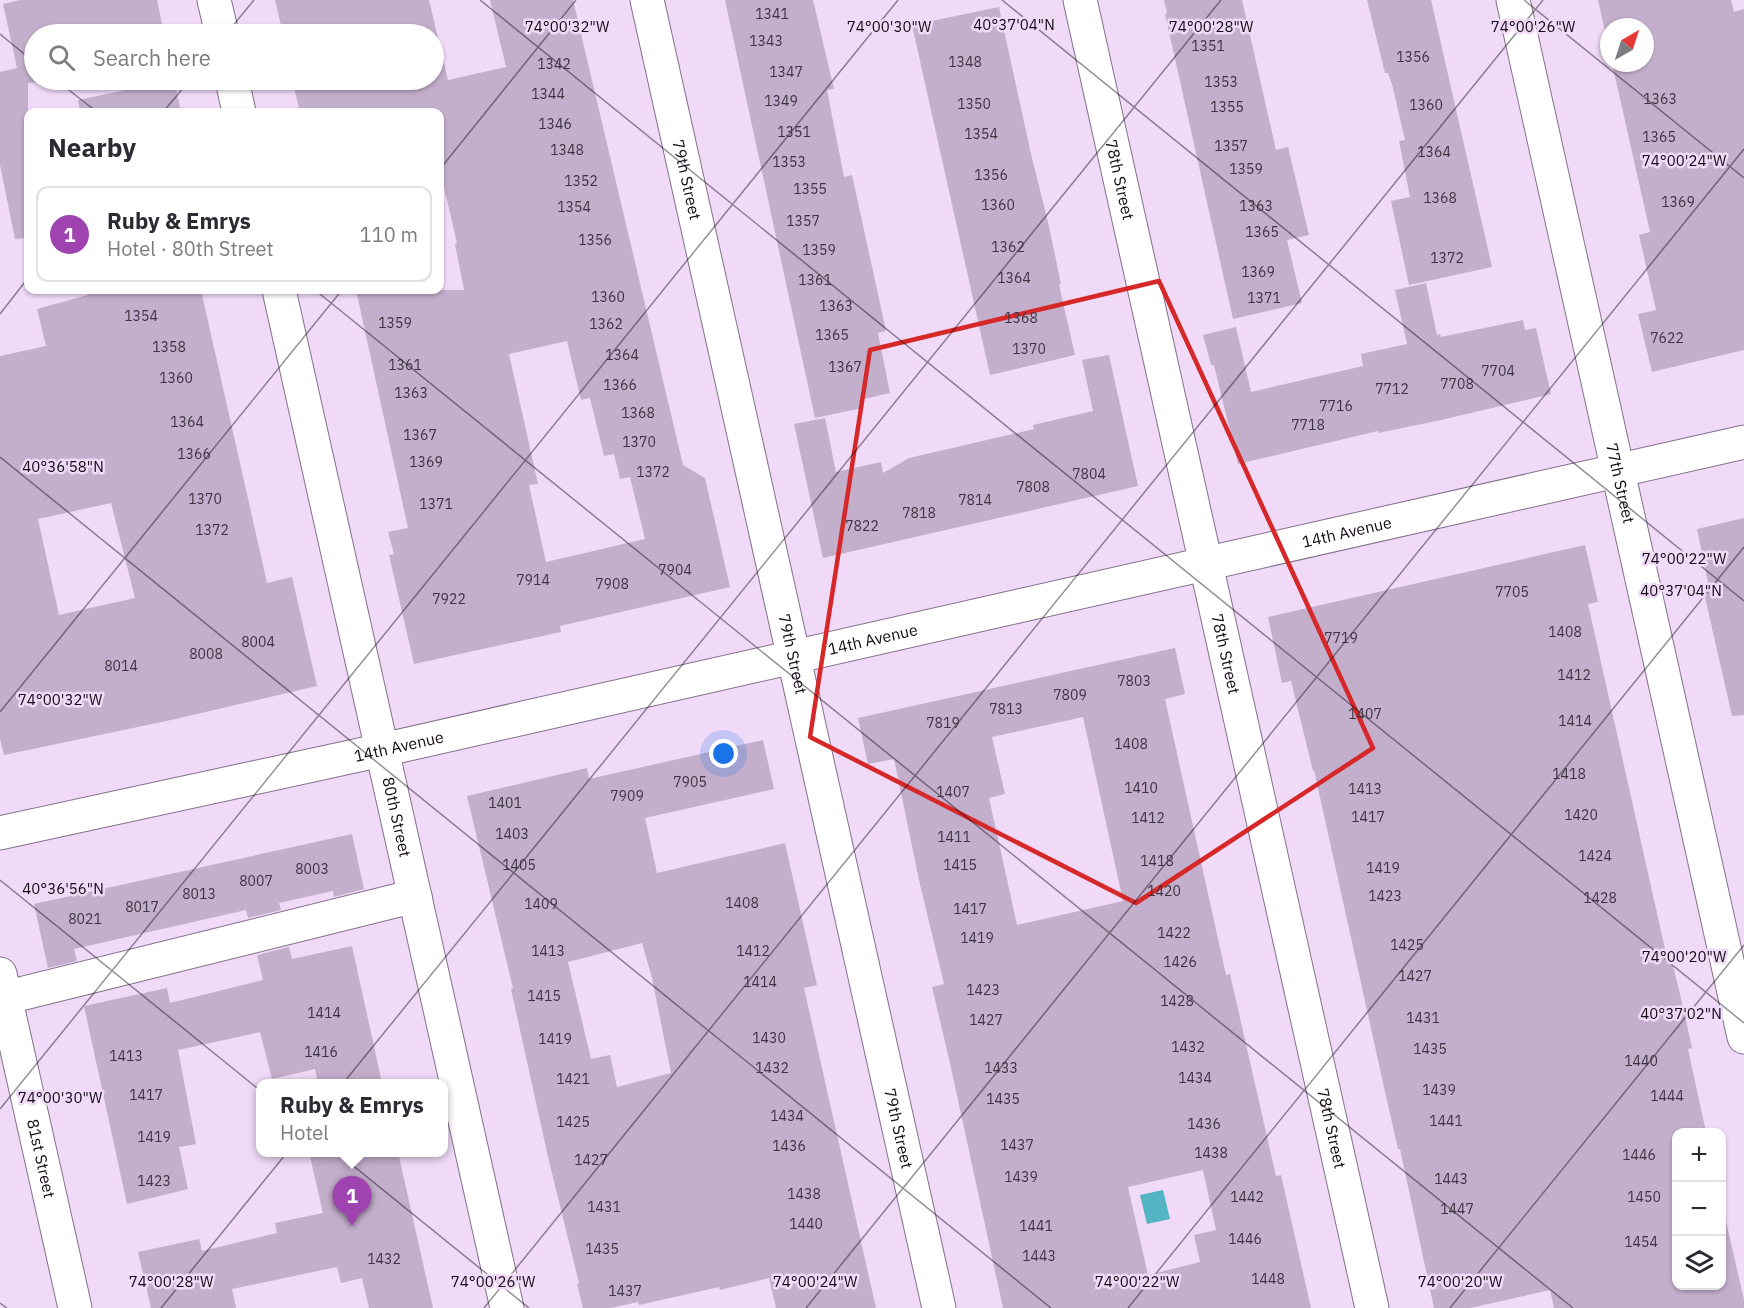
<!DOCTYPE html>
<html lang="en">
<head>
<meta charset="utf-8">
<style>
  :root { --surface:#fff; --page:#f2f2f3; --text:#2b2b33; --muted:#7c7c81; --line:#e1e1e2; --accent:#9e43af }
  body { margin:0; font-family:"IBM Plex Sans",sans-serif; background:var(--page); color:var(--text) }
  .controls { position:absolute; right:18px; bottom:18px; display:grid; overflow:hidden; border-radius:12px; box-shadow:0 2px 4px #0004 }
  .controls button { width:54px; height:54px; display:grid; place-items:center; padding:0; border:0; border-bottom:2px solid var(--line); background:var(--surface); color:var(--text); font:30px sans-serif }
  .compass { position:absolute; left:1600px; top:18px; width:54px; height:54px; border-radius:50%; background:var(--surface); box-shadow:0 2px 4px #0004; rotate:39deg }
  .you { position:absolute; left:724px; top:754px; width:21px; height:21px; margin:-15px; border:4px solid #fff; border-radius:50%; background:#1a73e8; box-shadow:0 0 0 9px #1a73e833 }
  .badge { display:grid; place-items:center; width:39px; height:39px; border-radius:50%; background:var(--accent); color:#fff; font-size:20px; font-weight:700 }
  .pin { position:absolute; translate:-50% -50px; filter:drop-shadow(0 2px 3px #0008) }
  .pin::after { content:''; position:absolute; top:32px; width:21px; height:18px; background:inherit; clip-path:polygon(0 0,100% 0,50% 100%) }
  .popup { position:absolute; left:256px; top:1079px; width:192px; height:78px; box-sizing:border-box; display:grid; place-content:center; border-radius:12px; background:var(--surface); filter:drop-shadow(0 2px 4px #0005); font-size:20px; white-space:nowrap; color:var(--muted) }
  .popup b { font-size:22px; color:var(--text) }
  .popup::after { content:''; position:absolute; left:50%; top:100%; margin-left:-12px; border:12px solid transparent; border-top-color:var(--surface) }
  .list { margin:0; padding:0; list-style:none }
  h2 { display:flex; justify-content:space-between; align-items:center; height:78px; margin:0; padding:0 24px; font-size:26px }
  h2 small { font-size:20px; font-weight:400; color:var(--muted) }
  .list li { display:grid; grid-template-columns:39px 1fr auto; gap:18px; align-items:center; box-sizing:border-box; height:96px; margin:0 12px 12px; padding:0 12px; border:2px solid var(--line); border-radius:12px }
  .list b { display:block; font-size:22px; white-space:nowrap }
  .list p { margin:0; font-size:20px; white-space:nowrap; color:var(--muted) }
  .list em { font-size:20px; font-style:normal; color:var(--muted) }
  .icon { flex:none; width:33px; height:33px; fill:none; stroke:currentColor; stroke-width:2; stroke-linecap:round; stroke-linejoin:round }
  .map { position:relative; flex:none; width:1744px; height:1308px; overflow:hidden }
  .search { position:absolute; background:var(--surface); box-shadow:0 2px 4px #0004; left:24px; top:24px; width:420px; height:66px; display:flex; align-items:center; gap:15px; box-sizing:border-box; padding:0 21px; border-radius:33px; color:var(--muted); font-size:22px }
  .panel { position:absolute; background:var(--surface); box-shadow:0 2px 4px #0004; left:24px; top:108px; width:420px; height:186px; border-radius:12px }
  .map>svg:first-child { display:block }
</style>
</head>
<body>
<div class="map">
<svg width="1744" height="1308" viewBox="0 0 1744 1308">
  <rect width="100%" height="100%" fill="#f0daf8"/>
  <path fill="#53b4c4" d="M1163,1190L1170,1219L1147,1224L1140,1195Z"/>
  <g fill="#c3aecb" fill-rule="evenodd">
    <path d="M20,0H157L164,34H34V80L48,81L28,83V238L15,239L0,165V72L17,68L3,4Z"/>
    <path d="M275,0H429L448,80L506,67L490,0H573L683,465L705,478L730,587L560,626L561,632L414,664L389,555L394,554L388,532L408,528L356,290H464L455,244L457,243L440,170V112H300L292,80H434V34H283ZM567,341L581,400L590,398L604,456L614,454L620,479L630,477L645,539L546,562L529,485L538,484L509,354Z"/>
    <path d="M725,0H813L834,89L827,90L844,177L852,175L886,331L878,333L890,393L860,400L862,408L815,418Z"/>
    <path d="M1164,0H1242L1276,150L1288,147L1309,235L1287,240L1302,303L1233,319L1165,14L1167,13Z"/>
    <path d="M1367,0H1431L1492,267L1409,285L1391,201L1410,197L1399,141L1405,140L1392,84L1388,73H1385Z"/>
    <path d="M1598,0H1731L1734,12L1744,9V350L1652,372L1638,314L1656,310L1639,235L1650,232L1612,63H1645V27H1609V49Z"/>
    <path d="M999,7L1031,154L1048,222L1061,284L1059,285L1075,355L990,375L912,25Z"/>
    <path d="M174,80L181,112H80L78,100Z"/>
    <path d="M1426,283L1437,335L1440,334L1441,337L1523,320L1525,330L1536,328L1551,394L1441,420L1378,433V431L1238,464L1214,365H1211L1203,335L1236,327L1251,392L1363,366L1361,354L1407,344L1395,290Z"/>
    <path d="M87,290H201L267,583L292,577L317,686L171,720L4,755L0,739V356L46,346L37,309L88,295ZM111,503L135,598L59,615L38,519Z"/>
    <path d="M1109,355L1138,486L823,558L794,424L825,418L836,472L881,462L883,473L909,458L1034,429L1033,425L1093,411L1082,360Z"/>
    <path d="M1744,518V715L1732,716L1702,584L1708,583L1697,529Z"/>
    <path d="M1585,545L1598,602L1588,604L1667,958H1671L1681,998L1692,1048L1688,1049L1706,1132H1677V1286H1722V1208H1723L1744,1300V1308H1554L1550,1290L1470,1308H1434L1400,1149H1398L1385,1092L1314,770L1313,771L1291,681L1282,683L1268,617Z"/>
    <path d="M1175,648L1185,694L1165,699L1226,975L1230,974L1276,1176L1281,1175L1311,1308H1003L950,1063L932,987L944,984L919,880L894,759L868,764L858,718ZM1083,717L1123,901L1017,925L989,798L1005,794L992,737ZM1203,1170L1216,1230L1194,1235L1200,1262L1148,1275L1128,1187Z"/>
    <path d="M763,740L774,789L645,818L657,873L785,843L817,985L804,988L876,1308H776L769,1278L720,1290L719,1287L639,1305L638,1302L611,1308H583L577,1284L579,1283L548,1157L511,989L513,988L467,796L587,768L589,779ZM642,943L652,978L671,1073L617,1087L610,1055L591,1059L568,962Z"/>
    <path d="M352,834L364,889L334,897L333,891L279,903L281,910L248,918L246,910L74,949L77,961L48,968L34,904Z"/>
    <path d="M352,946L382,1083H318L315,1069L272,1079L260,1032L178,1050L196,1144L179,1147L188,1189L127,1204L84,1006L167,988L170,1003L263,980L257,955L289,947L292,959Z"/>
    <path d="M309,1152H398L433,1308H369L362,1278L341,1283L337,1267L232,1289L236,1308H151L138,1252L199,1239L202,1251L277,1233L275,1223L323,1213Z"/>
  </g>
  <g fill="none" stroke-linecap="round" stroke-linejoin="round">
    <g stroke="#84708b" stroke-width="35">
      <g id="minor">
        <path d="M214,0L222,34"/>
        <path id="s1" d="M647,0L939,1308"/>
        <path id="s2" d="M1080,0L1372,1308"/>
        <path id="s3" d="M1513,0L1744,1037"/>
        <path d="M232,80L239,112"/>
        <path id="s4" d="M279,290L507,1308"/>
        <path id="s5" d="M0,974L75,1308"/>
        <path d="M0,999L415,896"/>
      </g>
    </g>
    <g stroke="#84708b" stroke-width="35">
      <g id="major">
        <path id="s6" d="M0,833L382,750L1744,442"/>
      </g>
    </g>
    <use href="#minor" stroke="#fff" stroke-width="33"/>
    <use href="#major" stroke="#fff" stroke-width="33"/>
  </g>
  <path fill="none" stroke="#d62828" stroke-width="4.5" stroke-linejoin="round" d="M1159,281L1373,748L1136,903L810,737L870,350Z"/>
  <path fill="none" stroke="#120a14" stroke-width="1.5" stroke-opacity="0.45" d="M480,0L1744,1023M1002,0L1744,601M1524,0L1744,178M0,34L34,62M226,34L254,0M56,80L97,112M163,112L190,80M440,169L576,0M315,290L1573,1308M0,314L28,278M0,457L1051,1308M0,712L342,290M0,880L529,1308M0,1109L898,0M0,1303L7,1308M161,1308L1221,0M484,1308L1543,0M806,1308L1744,149M1128,1308L1744,547M1450,1308L1744,945"/>
  <g text-anchor="middle" stroke-width="5" stroke-linejoin="round" paint-order="stroke">
    <g font-size="14" fill="#3e3342">
      <text x="772" y="19">1341</text>
      <text x="766" y="46">1343</text>
      <text x="1208" y="51">1351</text>
      <text x="1413" y="62">1356</text>
      <text x="965" y="67">1348</text>
      <text x="554" y="69">1342</text>
      <text x="786" y="77">1347</text>
      <text x="1221" y="87">1353</text>
      <text x="548" y="99">1344</text>
      <text x="1660" y="104">1363</text>
      <text x="781" y="106">1349</text>
      <text x="974" y="109">1350</text>
      <text x="1426" y="110">1360</text>
      <text x="1227" y="112">1355</text>
      <text x="555" y="129">1346</text>
      <text x="794" y="137">1351</text>
      <text x="981" y="139">1354</text>
      <text x="1659" y="142">1365</text>
      <text x="1231" y="151">1357</text>
      <text x="567" y="155">1348</text>
      <text x="1434" y="157">1364</text>
      <text x="789" y="167">1353</text>
      <text x="1246" y="174">1359</text>
      <text x="991" y="180">1356</text>
      <text x="581" y="186">1352</text>
      <text x="810" y="194">1355</text>
      <text x="1440" y="203">1368</text>
      <text x="1678" y="207">1369</text>
      <text x="998" y="210">1360</text>
      <text x="1256" y="211">1363</text>
      <text x="574" y="212">1354</text>
      <text x="803" y="226">1357</text>
      <text x="1262" y="237">1365</text>
      <text x="595" y="245">1356</text>
      <text x="1008" y="252">1362</text>
      <text x="819" y="255">1359</text>
      <text x="1447" y="263">1372</text>
      <text x="1258" y="277">1369</text>
      <text x="1014" y="283">1364</text>
      <text x="815" y="285">1361</text>
      <text x="608" y="302">1360</text>
      <text x="1264" y="303">1371</text>
      <text x="836" y="311">1363</text>
      <text x="141" y="321">1354</text>
      <text x="1021" y="323">1368</text>
      <text x="395" y="328">1359</text>
      <text x="606" y="329">1362</text>
      <text x="832" y="340">1365</text>
      <text x="1667" y="343">7622</text>
      <text x="169" y="352">1358</text>
      <text x="1029" y="354">1370</text>
      <text x="622" y="360">1364</text>
      <text x="405" y="370">1361</text>
      <text x="845" y="372">1367</text>
      <text x="1498" y="376">7704</text>
      <text x="176" y="383">1360</text>
      <text x="1457" y="389">7708</text>
      <text x="620" y="390">1366</text>
      <text x="1392" y="394">7712</text>
      <text x="411" y="398">1363</text>
      <text x="1336" y="411">7716</text>
      <text x="638" y="418">1368</text>
      <text x="187" y="427">1364</text>
      <text x="1308" y="430">7718</text>
      <text x="420" y="440">1367</text>
      <text x="639" y="447">1370</text>
      <text x="194" y="459">1366</text>
      <text x="426" y="467">1369</text>
      <text x="653" y="477">1372</text>
      <text x="1089" y="479">7804</text>
      <text x="1033" y="492">7808</text>
      <text x="205" y="504">1370</text>
      <text x="975" y="505">7814</text>
      <text x="436" y="509">1371</text>
      <text x="919" y="518">7818</text>
      <text x="862" y="531">7822</text>
      <text x="212" y="535">1372</text>
      <text x="675" y="575">7904</text>
      <text x="533" y="585">7914</text>
      <text x="612" y="589">7908</text>
      <text x="1512" y="597">7705</text>
      <text x="449" y="604">7922</text>
      <text x="1565" y="637">1408</text>
      <text x="1341" y="643">7719</text>
      <text x="258" y="647">8004</text>
      <text x="206" y="659">8008</text>
      <text x="121" y="671">8014</text>
      <text x="1574" y="680">1412</text>
      <text x="1134" y="686">7803</text>
      <text x="1070" y="700">7809</text>
      <text x="1006" y="714">7813</text>
      <text x="1365" y="719">1407</text>
      <text x="1575" y="726">1414</text>
      <text x="943" y="728">7819</text>
      <text x="1131" y="749">1408</text>
      <text x="1569" y="779">1418</text>
      <text x="690" y="787">7905</text>
      <text x="1141" y="793">1410</text>
      <text x="1365" y="794">1413</text>
      <text x="953" y="797">1407</text>
      <text x="627" y="801">7909</text>
      <text x="505" y="808">1401</text>
      <text x="1581" y="820">1420</text>
      <text x="1368" y="822">1417</text>
      <text x="1148" y="823">1412</text>
      <text x="512" y="839">1403</text>
      <text x="954" y="842">1411</text>
      <text x="1595" y="861">1424</text>
      <text x="1157" y="866">1418</text>
      <text x="519" y="870">1405</text>
      <text x="960" y="870">1415</text>
      <text x="1383" y="873">1419</text>
      <text x="312" y="874">8003</text>
      <text x="256" y="886">8007</text>
      <text x="1164" y="896">1420</text>
      <text x="199" y="899">8013</text>
      <text x="1385" y="901">1423</text>
      <text x="1600" y="903">1428</text>
      <text x="742" y="908">1408</text>
      <text x="541" y="909">1409</text>
      <text x="142" y="912">8017</text>
      <text x="970" y="914">1417</text>
      <text x="85" y="924">8021</text>
      <text x="1174" y="938">1422</text>
      <text x="977" y="943">1419</text>
      <text x="1407" y="950">1425</text>
      <text x="548" y="956">1413</text>
      <text x="753" y="956">1412</text>
      <text x="1180" y="967">1426</text>
      <text x="1415" y="981">1427</text>
      <text x="760" y="987">1414</text>
      <text x="983" y="995">1423</text>
      <text x="544" y="1001">1415</text>
      <text x="1177" y="1006">1428</text>
      <text x="324" y="1018">1414</text>
      <text x="1423" y="1023">1431</text>
      <text x="986" y="1025">1427</text>
      <text x="769" y="1043">1430</text>
      <text x="555" y="1044">1419</text>
      <text x="1188" y="1052">1432</text>
      <text x="1430" y="1054">1435</text>
      <text x="321" y="1057">1416</text>
      <text x="126" y="1061">1413</text>
      <text x="1641" y="1066">1440</text>
      <text x="772" y="1073">1432</text>
      <text x="1001" y="1073">1433</text>
      <text x="1195" y="1083">1434</text>
      <text x="573" y="1084">1421</text>
      <text x="1439" y="1095">1439</text>
      <text x="146" y="1100">1417</text>
      <text x="1667" y="1101">1444</text>
      <text x="1003" y="1104">1435</text>
      <text x="787" y="1121">1434</text>
      <text x="1446" y="1126">1441</text>
      <text x="573" y="1127">1425</text>
      <text x="1204" y="1129">1436</text>
      <text x="154" y="1142">1419</text>
      <text x="1017" y="1150">1437</text>
      <text x="789" y="1151">1436</text>
      <text x="1211" y="1158">1438</text>
      <text x="1639" y="1160">1446</text>
      <text x="591" y="1165">1427</text>
      <text x="1021" y="1182">1439</text>
      <text x="1451" y="1184">1443</text>
      <text x="154" y="1186">1423</text>
      <text x="804" y="1199">1438</text>
      <text x="1247" y="1202">1442</text>
      <text x="1644" y="1202">1450</text>
      <text x="604" y="1212">1431</text>
      <text x="1457" y="1214">1447</text>
      <text x="806" y="1229">1440</text>
      <text x="1036" y="1231">1441</text>
      <text x="1245" y="1244">1446</text>
      <text x="1641" y="1247">1454</text>
      <text x="602" y="1254">1435</text>
      <text x="1039" y="1261">1443</text>
      <text x="384" y="1264">1432</text>
      <text x="1268" y="1284">1448</text>
      <text x="625" y="1296">1437</text>
    </g>
    <g font-size="16" fill="#120a14" stroke="#f0daf8">
      <text dy="6" stroke="none"><textPath href="#s1" startOffset="184">79th Street</textPath></text>
      <text dy="6" stroke="none"><textPath href="#s2" startOffset="184">78th Street</textPath></text>
      <text dy="6" stroke="none"><textPath href="#s3" startOffset="495">77th Street</textPath></text>
      <text dy="6" stroke="none"><textPath href="#s6" startOffset="1380">14th Avenue</textPath></text>
      <text dy="6" stroke="none"><textPath href="#s6" startOffset="894">14th Avenue</textPath></text>
      <text dy="6" stroke="none"><textPath href="#s1" startOffset="670">79th Street</textPath></text>
      <text dy="6" stroke="none"><textPath href="#s2" startOffset="670">78th Street</textPath></text>
      <text dy="6" stroke="none"><textPath href="#s6" startOffset="408">14th Avenue</textPath></text>
      <text dy="6" stroke="none"><textPath href="#s4" startOffset="540">80th Street</textPath></text>
      <text dy="6" stroke="none"><textPath href="#s1" startOffset="1156">79th Street</textPath></text>
      <text dy="6" stroke="none"><textPath href="#s2" startOffset="1156">78th Street</textPath></text>
      <text dy="6" stroke="none"><textPath href="#s5" startOffset="189">81st Street</textPath></text>
    </g>
  </g>
  <g font-size="15" text-anchor="middle" fill="#120a14" stroke="#f0daf8" stroke-width="5" stroke-linejoin="round" paint-order="stroke">
    <text x="1014" y="30">40°37'04"N</text>
    <text x="889" y="32">74°00'30"W</text>
    <text x="1211" y="32">74°00'28"W</text>
    <text x="1533" y="32">74°00'26"W</text>
    <text x="567" y="32">74°00'32"W</text>
    <text x="1684" y="166">74°00'24"W</text>
    <text x="63" y="472">40°36'58"N</text>
    <text x="1684" y="564">74°00'22"W</text>
    <text x="1681" y="596">40°37'04"N</text>
    <text x="60" y="705">74°00'32"W</text>
    <text x="63" y="894">40°36'56"N</text>
    <text x="1684" y="962">74°00'20"W</text>
    <text x="1681" y="1019">40°37'02"N</text>
    <text x="60" y="1103">74°00'30"W</text>
    <text x="171" y="1287">74°00'28"W</text>
    <text x="493" y="1287">74°00'26"W</text>
    <text x="815" y="1287">74°00'24"W</text>
    <text x="1137" y="1287">74°00'22"W</text>
    <text x="1460" y="1287">74°00'20"W</text>
  </g>
</svg>
<div class="controls">
<button>+</button>
<button>−</button>
<button><svg class="icon" aria-label="layers" viewBox="0 0 24 24"><path d="M12 4l9 5-9 5-9-5zM3 14l9 5 9-5"/></svg></button>
</div>
<svg class="compass" viewBox="-18 -18 36 36"><path d="M0-13l5 13h-10z" fill="#e53935"/><path d="M0 13l5-13h-10z" fill="#7c7c81"/></svg>
<div class="you"></div>
<div class="pin badge" style="left:352px;top:1226px">1</div>
<div class="popup"><b>Ruby &amp; Emrys</b>Hotel</div>
<div class="search"><svg class="icon" aria-label="search" viewBox="0 0 24 24"><circle cx="10" cy="10" r="6"/><path d="M15 15l6 6"/></svg>Search here</div>
<section class="panel">
<h2>Nearby<small></small></h2>
<ul class="list">
<li><span class="badge">1</span><div><b>Ruby &amp; Emrys</b><p>Hotel · 80th Street</p></div><em>110 m</em></li>
</ul>
</section>
</div>
</body>
</html>
